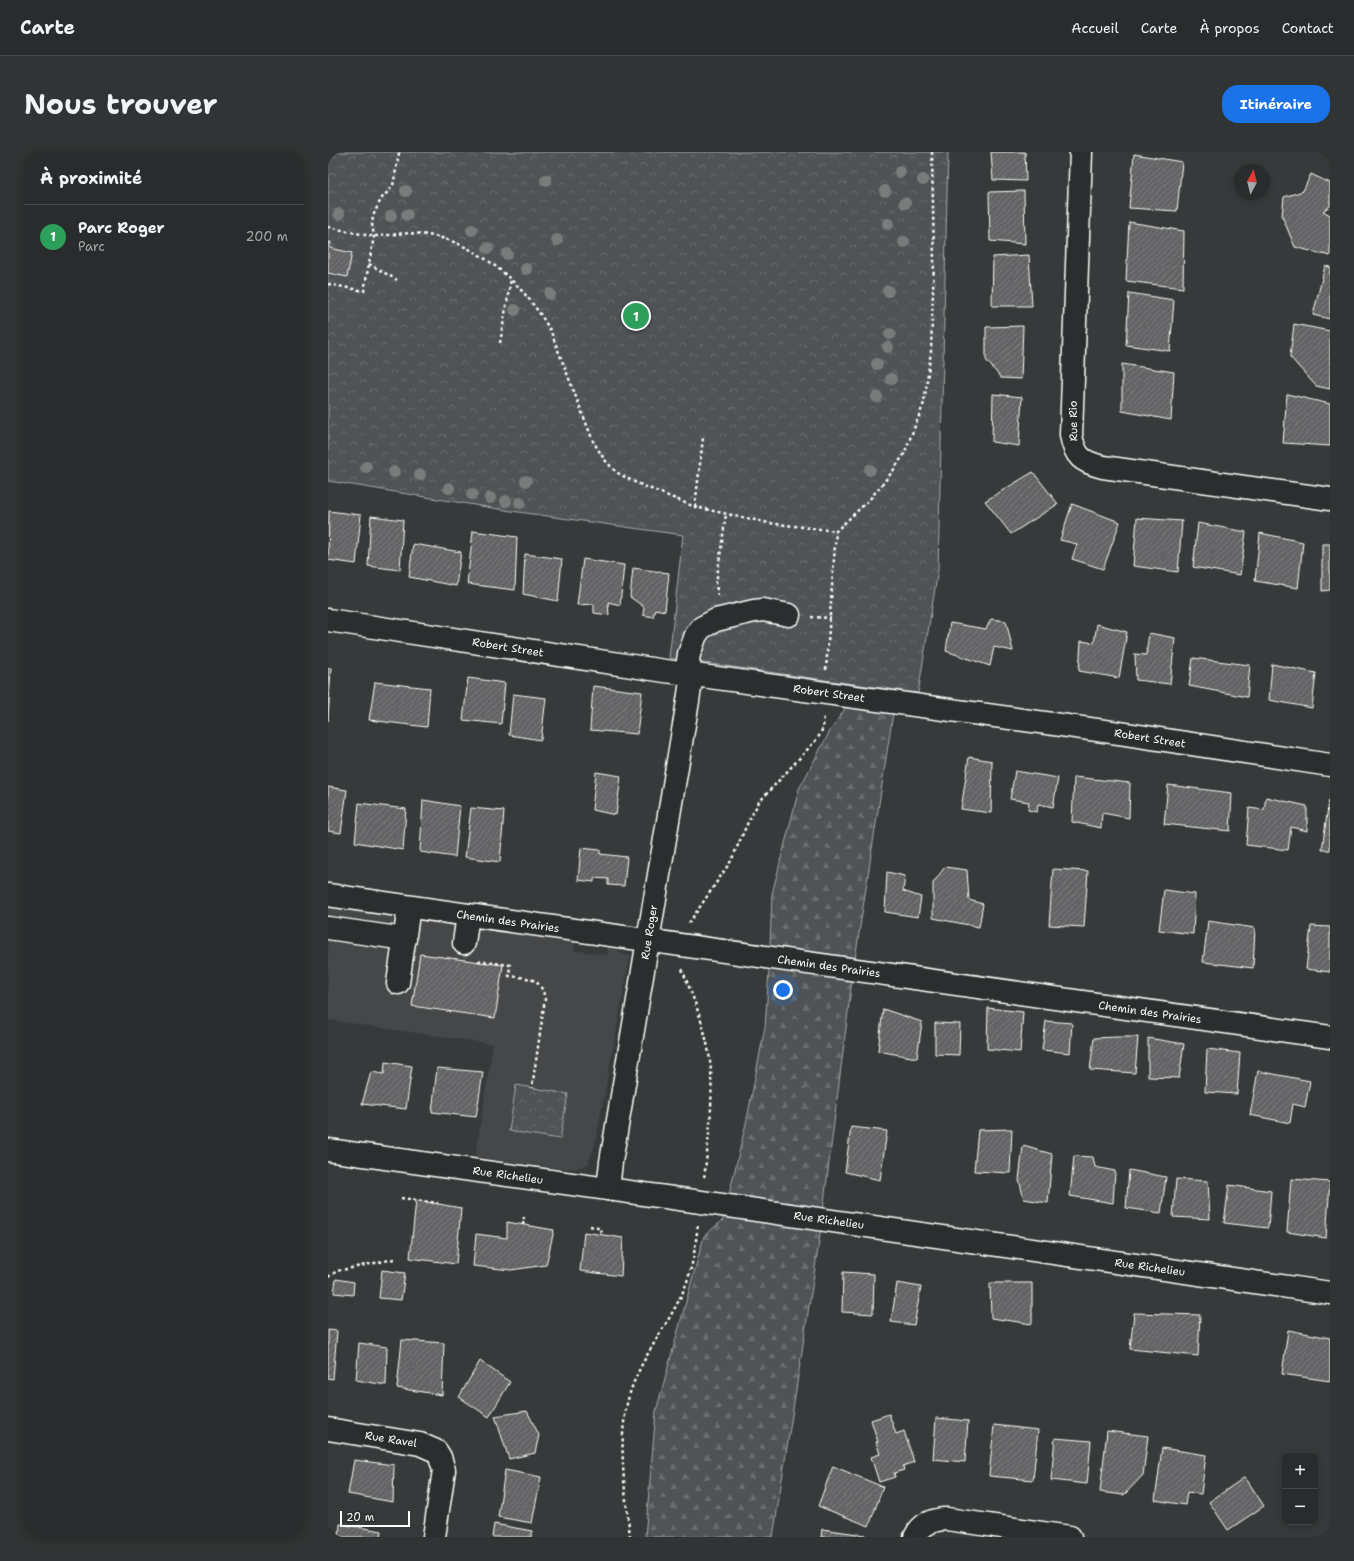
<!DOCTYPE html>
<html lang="fr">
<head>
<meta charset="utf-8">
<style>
  :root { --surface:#292c2c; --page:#313434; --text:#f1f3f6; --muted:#a5a7a9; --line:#454848; --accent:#1a73e8 }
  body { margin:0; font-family:"Shantell Sans",sans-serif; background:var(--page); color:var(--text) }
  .controls { position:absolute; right:12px; bottom:12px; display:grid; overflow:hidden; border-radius:8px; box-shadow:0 2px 10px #0003 }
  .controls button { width:36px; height:36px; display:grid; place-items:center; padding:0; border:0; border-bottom:1px solid var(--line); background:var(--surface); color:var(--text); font:20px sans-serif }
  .compass { position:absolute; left:906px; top:12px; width:36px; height:36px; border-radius:50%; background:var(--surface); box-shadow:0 2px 10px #0003; rotate:7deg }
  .scale { position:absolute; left:12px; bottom:10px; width:70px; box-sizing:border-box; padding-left:4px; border:2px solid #fff; border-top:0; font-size:11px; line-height:14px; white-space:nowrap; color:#fff; -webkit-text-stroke:3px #2a2d2e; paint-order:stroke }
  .you { position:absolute; left:455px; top:838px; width:14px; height:14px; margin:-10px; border:3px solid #fff; border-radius:50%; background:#1a73e8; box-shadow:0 0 0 6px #1a73e833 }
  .badge { display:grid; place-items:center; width:26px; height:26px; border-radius:50%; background:var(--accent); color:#fff; font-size:13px; font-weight:700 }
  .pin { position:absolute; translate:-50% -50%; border:2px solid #fff; box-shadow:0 1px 4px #0006 }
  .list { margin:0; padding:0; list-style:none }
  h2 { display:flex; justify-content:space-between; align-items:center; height:52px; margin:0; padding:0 16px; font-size:17px }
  h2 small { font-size:13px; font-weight:400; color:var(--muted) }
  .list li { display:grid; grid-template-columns:26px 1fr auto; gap:12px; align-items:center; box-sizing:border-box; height:64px; padding:0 16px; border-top:1px solid var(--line) }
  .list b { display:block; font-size:15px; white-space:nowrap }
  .list p { margin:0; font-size:13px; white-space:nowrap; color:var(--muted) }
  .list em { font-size:13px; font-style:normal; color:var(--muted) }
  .map { position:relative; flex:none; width:1002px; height:1385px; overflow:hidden; border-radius:16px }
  header { display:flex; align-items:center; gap:24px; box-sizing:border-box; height:56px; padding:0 20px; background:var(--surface); border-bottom:1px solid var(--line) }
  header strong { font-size:19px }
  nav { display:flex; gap:22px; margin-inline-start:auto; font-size:14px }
  .intro { display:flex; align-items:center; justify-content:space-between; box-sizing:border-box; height:96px; padding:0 24px }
  h1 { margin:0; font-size:28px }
  .button { padding:10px 18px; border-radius:16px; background:var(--accent); color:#fff; font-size:14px; font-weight:700 }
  main { display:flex; gap:24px; padding:0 24px }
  aside { flex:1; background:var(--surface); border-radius:16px; box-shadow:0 2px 10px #0003 }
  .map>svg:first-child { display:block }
</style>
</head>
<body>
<header>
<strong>Carte</strong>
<nav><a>Accueil</a><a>Carte</a><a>À propos</a><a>Contact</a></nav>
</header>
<div class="intro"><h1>Nous trouver</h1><a class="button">Itinéraire</a></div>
<main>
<aside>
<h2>À proximité<small></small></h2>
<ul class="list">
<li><span class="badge" style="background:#2e9e5b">1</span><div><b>Parc Roger</b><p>Parc</p></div><em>200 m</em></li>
</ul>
</aside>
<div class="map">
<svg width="1002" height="1385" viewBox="0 0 1002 1385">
  <defs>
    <pattern id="forest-firs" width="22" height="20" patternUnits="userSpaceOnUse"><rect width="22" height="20" fill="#505354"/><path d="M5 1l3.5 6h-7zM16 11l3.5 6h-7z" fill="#6a6d6e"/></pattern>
    <pattern id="park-crowns" width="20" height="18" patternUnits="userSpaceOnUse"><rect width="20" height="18" fill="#505354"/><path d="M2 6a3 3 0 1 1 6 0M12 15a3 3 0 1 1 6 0" fill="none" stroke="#6a6d6e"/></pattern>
    <pattern id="building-hatch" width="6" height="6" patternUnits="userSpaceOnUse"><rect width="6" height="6" fill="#636465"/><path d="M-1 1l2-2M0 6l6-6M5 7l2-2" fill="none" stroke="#7a7b7c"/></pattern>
  </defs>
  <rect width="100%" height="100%" fill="#373a3b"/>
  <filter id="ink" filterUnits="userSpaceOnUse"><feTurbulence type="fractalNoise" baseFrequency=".025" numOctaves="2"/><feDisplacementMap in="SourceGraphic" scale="8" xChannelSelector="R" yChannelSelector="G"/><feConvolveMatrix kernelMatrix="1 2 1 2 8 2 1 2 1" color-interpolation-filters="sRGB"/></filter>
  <g filter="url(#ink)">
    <path fill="#444748" d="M0,753L247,787L246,798L279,803L280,795L287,796L297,804L302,802L301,811L267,993L260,1012L250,1016L237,1017L147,1006L165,892L0,868Z"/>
    <path fill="url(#forest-firs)" stroke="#a8a9aa" d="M518,555L565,561L525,820L491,1090L445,1385H317L328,1259L376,1084L395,1068L419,967L437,875L441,820L444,742L471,637L502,579Z"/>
    <g fill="url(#park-crowns)" stroke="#a8a9aa">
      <path d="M0,0H620L610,418L590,541L341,506L355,383L183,359L0,329Z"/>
      <path d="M188,933L240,942L232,987L181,979Z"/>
    </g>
    <g fill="url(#building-hatch)" stroke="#fff">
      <path d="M663,0H697L698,29L665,28Z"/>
      <path d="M806,2L854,10L849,59L801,56Z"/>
      <path d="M983,22L1002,31V54L995,59L1002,63V104L967,95L954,64L956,45L975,39Z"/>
      <path d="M696,39L697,92L662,89L661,40Z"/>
      <path d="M801,70L856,79L855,136L798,129Z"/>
      <path d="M0,90H3L2,96L24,101L19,125L0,121Z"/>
      <path d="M701,103L704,154H664L665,105Z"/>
      <path d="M997,114L1002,115V167L985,163Z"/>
      <path d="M801,141L846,148L842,199L798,193Z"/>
      <path d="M966,172L1002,179V237L988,234L962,205Z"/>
      <path d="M695,174L693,227L673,226L658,208V175Z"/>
      <path d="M794,212L846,220L843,268L794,259Z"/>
      <path d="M665,242L694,245L691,294L664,290Z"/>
      <path d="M959,242L1002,252V294L955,291Z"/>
      <path d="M705,320L730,352L683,382L657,349Z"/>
      <path d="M744,352L792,370L775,417L744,407L749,392L732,388Z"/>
      <path d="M1,359L33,363L28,412L0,408Z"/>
      <path d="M43,364L75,368L72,418L40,414Z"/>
      <path d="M809,366L854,369L850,420L805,414Z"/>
      <path d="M870,371L918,380L912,423L865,415Z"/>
      <path d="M145,379L189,385L187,438L139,432Z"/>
      <path d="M932,381L975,390L970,436L927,429Z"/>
      <path d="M85,392L133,400L128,434L81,425Z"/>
      <path d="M994,392H1002V438L994,439Z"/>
      <path d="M197,402L234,407L230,449L195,442Z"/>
      <path d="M255,407L296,413L292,453L280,450L281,463L266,461V452L249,453Z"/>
      <path d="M305,416L341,421L337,459L327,457L325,465L315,463L316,455L302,445Z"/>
      <path d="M663,467L678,469L685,499L666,495L662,514L618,499L622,471L658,477Z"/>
      <path d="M769,472L799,480L791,526L751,519L753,489L766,491Z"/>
      <path d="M821,481L847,486L842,532L808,528L807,502L818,503Z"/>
      <path d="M865,506L922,513L919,545L861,534Z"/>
      <path d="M944,512L988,521L984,556L941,548Z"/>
      <path d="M0,516H3L0,569Z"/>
      <path d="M140,526L177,531L173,572L135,568Z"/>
      <path d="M47,530L102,536L99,575L41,568Z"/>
      <path d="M265,534L314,540L309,582L262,578Z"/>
      <path d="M185,542L218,546L213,588L181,583Z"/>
      <path d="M641,605L664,609L663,661L633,657Z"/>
      <path d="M687,619L730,626L725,655L710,652L709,660L700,658L701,650L682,647Z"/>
      <path d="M268,620L293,624L288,663L264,658Z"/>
      <path d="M746,625L802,631L801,666L774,661L773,676L744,670Z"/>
      <path d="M840,633L904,641L902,679L836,672Z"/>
      <path d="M0,635L19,638L13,681L0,679Z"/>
      <path d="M938,645L979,654V679L963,675L960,698L918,693L921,656L936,658Z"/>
      <path d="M95,648L132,654L127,705L92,700Z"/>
      <path d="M1001,648H1002V698H994Z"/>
      <path d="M31,651L78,657L75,698L27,690Z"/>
      <path d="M143,656L176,659L172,710L137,705Z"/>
      <path d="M253,696L272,698V702L299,705L296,734L280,733V727L266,726V730L250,728Z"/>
      <path d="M617,715L639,718L641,748L655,752L651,775L605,766V731Z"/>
      <path d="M725,717L760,719L756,775L721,773Z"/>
      <path d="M559,720L577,724L575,739L593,745L590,765L557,760Z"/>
      <path d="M836,738L867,742L865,782L831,778Z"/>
      <path d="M880,769L927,776L925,816L875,810Z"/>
      <path d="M983,774L1002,775V820L978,817Z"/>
      <path d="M92,802L175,813L167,866L84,854Z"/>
      <path d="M660,856L695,860L692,900L659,897Z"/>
      <path d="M555,857L594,870L589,906L550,899Z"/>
      <path d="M718,869L744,871L742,901L714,898Z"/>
      <path d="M607,871L632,872L631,903L607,902Z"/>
      <path d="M789,885H810L807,921L762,918L766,886Z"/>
      <path d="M820,886L856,892L851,926L820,925Z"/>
      <path d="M879,897L912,901L909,942L877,940Z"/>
      <path d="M57,910L84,914L78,957L34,952L43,920L56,922Z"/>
      <path d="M109,916L155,920L148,965L104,960Z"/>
      <path d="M930,919L982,929L977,955L965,952L962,971L922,963Z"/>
      <path d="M523,975L559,979L552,1028L517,1020Z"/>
      <path d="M684,977L682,1021L646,1019L650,978Z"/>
      <path d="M695,994L724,1002L720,1051L696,1047L691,1028Z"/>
      <path d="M746,1004L765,1005L767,1015L787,1019L785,1051L742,1044Z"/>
      <path d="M801,1018L838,1025L833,1061L798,1056Z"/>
      <path d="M848,1027L880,1029L882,1067L845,1065Z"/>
      <path d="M963,1027L1002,1030L998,1086L959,1080Z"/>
      <path d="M901,1033L943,1039L940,1076L896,1071Z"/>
      <path d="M88,1048L133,1056L128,1112L82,1106Z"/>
      <path d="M179,1070L226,1078L218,1113L183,1118L145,1114L148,1082L179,1086Z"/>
      <path d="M256,1080L295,1086L293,1124L252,1119Z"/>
      <path d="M54,1118L77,1121L73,1148L51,1146Z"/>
      <path d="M515,1120L546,1122L545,1162L514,1160Z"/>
      <path d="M8,1127L26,1130L25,1143L6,1141Z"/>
      <path d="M569,1131L593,1135L586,1173L563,1170Z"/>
      <path d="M662,1131H704V1172L663,1166Z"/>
      <path d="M806,1161L872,1163L870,1204L802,1197Z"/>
      <path d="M0,1178L9,1179L5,1227L0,1226Z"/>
      <path d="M960,1178L1002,1186V1229L954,1222Z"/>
      <path d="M74,1188L116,1191L114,1243L69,1236Z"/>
      <path d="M31,1191L59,1195L58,1233L28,1228Z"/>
      <path d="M152,1209L182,1230L161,1265L131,1245Z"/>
      <path d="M199,1259L211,1283L207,1301L181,1307L167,1264Z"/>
      <path d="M561,1262L568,1282L576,1279L586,1310L575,1314L576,1318L566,1321L567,1325L551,1330L543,1305L552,1302L548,1290H550L543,1268Z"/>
      <path d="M608,1266L640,1269L637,1310L605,1307Z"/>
      <path d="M666,1273L710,1278L705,1328L661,1324Z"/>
      <path d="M779,1279L820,1284L815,1323L796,1343L772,1340Z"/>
      <path d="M727,1286L763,1289L759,1332L723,1328Z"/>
      <path d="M834,1296L878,1303L873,1342L859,1340L857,1353L827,1348Z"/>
      <path d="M26,1308L66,1313L65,1350L20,1342Z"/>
      <path d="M505,1314L555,1335L541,1374L490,1354Z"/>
      <path d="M177,1318L213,1325L204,1371L170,1365Z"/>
      <path d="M917,1325L936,1354L900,1378L881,1350Z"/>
      <path d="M12,1372L54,1379L53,1385H11Z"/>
      <path d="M166,1372L204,1379L203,1385H164Z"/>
      <path d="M494,1377L537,1383V1385H493Z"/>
    </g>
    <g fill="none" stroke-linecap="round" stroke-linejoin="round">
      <g stroke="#fff" stroke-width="25">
        <g id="minor">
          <path d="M753,0L743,283C747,305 754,310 775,315L1002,347"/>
          <path d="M0,468L337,519L791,581L1002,613"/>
          <path d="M0,743L1002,885"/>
          <path d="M0,776L77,787"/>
          <path d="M136,791L140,763"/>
          <path d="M70,831L81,755"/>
          <path d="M0,998L373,1050L1002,1141"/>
          <path d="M280,1037L283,1010L360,549L364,523L360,509L361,502L368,483L373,476L388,468L426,459L435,458L461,463"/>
          <path d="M0,1277L92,1292L108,1299L112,1305L116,1318L106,1385"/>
          <path d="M587,1385C593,1372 605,1367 619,1367L742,1385"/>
        </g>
      </g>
      <g stroke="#fff" stroke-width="2.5" stroke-dasharray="3 3" stroke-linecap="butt">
        <path d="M0,75C15,78 30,82 45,84C53,84 62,83 69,82C79,81 90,81 100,83C151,91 199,135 223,180L265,289L276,307L288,320L304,329L367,355L441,371L508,379"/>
        <path d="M41,112L69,128"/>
        <path d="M0,132L36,139L46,84L44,72L45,64L53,47L65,34L71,1L69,0"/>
        <path d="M172,191L183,127"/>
        <path d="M367,355L375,286"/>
        <path d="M390,444L388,432L398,362"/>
        <path d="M483,465L503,466"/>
        <path d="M498,518L508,379L541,348L565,319L576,302L596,251L603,199L606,109L604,0"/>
        <path d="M361,771L403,709L420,670L431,650L490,586L495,576L496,563"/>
        <path d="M150,809L182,813L181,824C200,826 213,825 217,847L204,936"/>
        <path d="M354,817C367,850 381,884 383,920C385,956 380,992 376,1027"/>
        <path d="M73,1046L110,1051"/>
        <path d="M195,1073L196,1065"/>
        <path d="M262,1074L273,1077L274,1082"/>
        <path d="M0,1125L9,1119L66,1107"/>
        <path d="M302,1385C298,1343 290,1300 298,1257C305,1216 334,1183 352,1146C364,1123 367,1097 370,1072"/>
      </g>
      <use href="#minor" stroke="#2a2d2e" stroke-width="22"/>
    </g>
    <g fill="#7a7c7c">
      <circle cx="572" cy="20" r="6"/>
      <circle cx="218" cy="28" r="6"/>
      <circle cx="595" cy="28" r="6"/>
      <circle cx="78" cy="39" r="6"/>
      <circle cx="557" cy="39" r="6"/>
      <circle cx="577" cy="51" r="6"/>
      <circle cx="11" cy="62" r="6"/>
      <circle cx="79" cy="63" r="6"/>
      <circle cx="63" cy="64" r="6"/>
      <circle cx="560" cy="72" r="6"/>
      <circle cx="144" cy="78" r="6"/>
      <circle cx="229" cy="88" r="6"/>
      <circle cx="576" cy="90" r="6"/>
      <circle cx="160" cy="96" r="6"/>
      <circle cx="179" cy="102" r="6"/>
      <circle cx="198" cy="117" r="6"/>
      <circle cx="560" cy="139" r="6"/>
      <circle cx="222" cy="142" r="6"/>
      <circle cx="187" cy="158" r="6"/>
      <circle cx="562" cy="182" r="6"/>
      <circle cx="560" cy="195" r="6"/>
      <circle cx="549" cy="212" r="6"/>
      <circle cx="563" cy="227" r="6"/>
      <circle cx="549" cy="245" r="6"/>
      <circle cx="38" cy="315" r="6"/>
      <circle cx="542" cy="318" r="6"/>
      <circle cx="66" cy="320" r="6"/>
      <circle cx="92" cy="323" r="6"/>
      <circle cx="198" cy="329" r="6"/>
      <circle cx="121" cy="336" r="6"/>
      <circle cx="144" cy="342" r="6"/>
      <circle cx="162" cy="346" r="6"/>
      <circle cx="178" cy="349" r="6"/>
      <circle cx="192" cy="351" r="6"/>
    </g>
  </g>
  <g text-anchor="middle" stroke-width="3.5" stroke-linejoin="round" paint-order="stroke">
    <g font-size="11" fill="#fff" stroke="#2a2d2e">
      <text transform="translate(745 269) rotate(-91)" y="4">Rue Rio</text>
      <text transform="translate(180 495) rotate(9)" y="4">Robert Street</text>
      <text transform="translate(501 541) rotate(8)" y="4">Robert Street</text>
      <text transform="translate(822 586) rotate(9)" y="4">Robert Street</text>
      <text transform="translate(180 769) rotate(8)" y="4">Chemin des Prairies</text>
      <text transform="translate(321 780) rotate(-81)" y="4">Rue Roger</text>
      <text transform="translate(501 814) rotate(8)" y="4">Chemin des Prairies</text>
      <text transform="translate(822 860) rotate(8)" y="4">Chemin des Prairies</text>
      <text transform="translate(180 1023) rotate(8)" y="4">Rue Richelieu</text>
      <text transform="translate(501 1068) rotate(8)" y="4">Rue Richelieu</text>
      <text transform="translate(822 1115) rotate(8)" y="4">Rue Richelieu</text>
      <text transform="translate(63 1287) rotate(9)" y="4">Rue Ravel</text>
    </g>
  </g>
</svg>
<div class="controls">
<button>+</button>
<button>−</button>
</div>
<svg class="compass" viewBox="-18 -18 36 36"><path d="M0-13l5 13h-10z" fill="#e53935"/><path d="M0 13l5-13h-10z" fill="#a5a7a9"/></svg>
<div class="scale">20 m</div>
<div class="you"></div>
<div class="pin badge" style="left:308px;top:164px;background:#2e9e5b">1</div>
</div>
</main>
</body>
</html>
